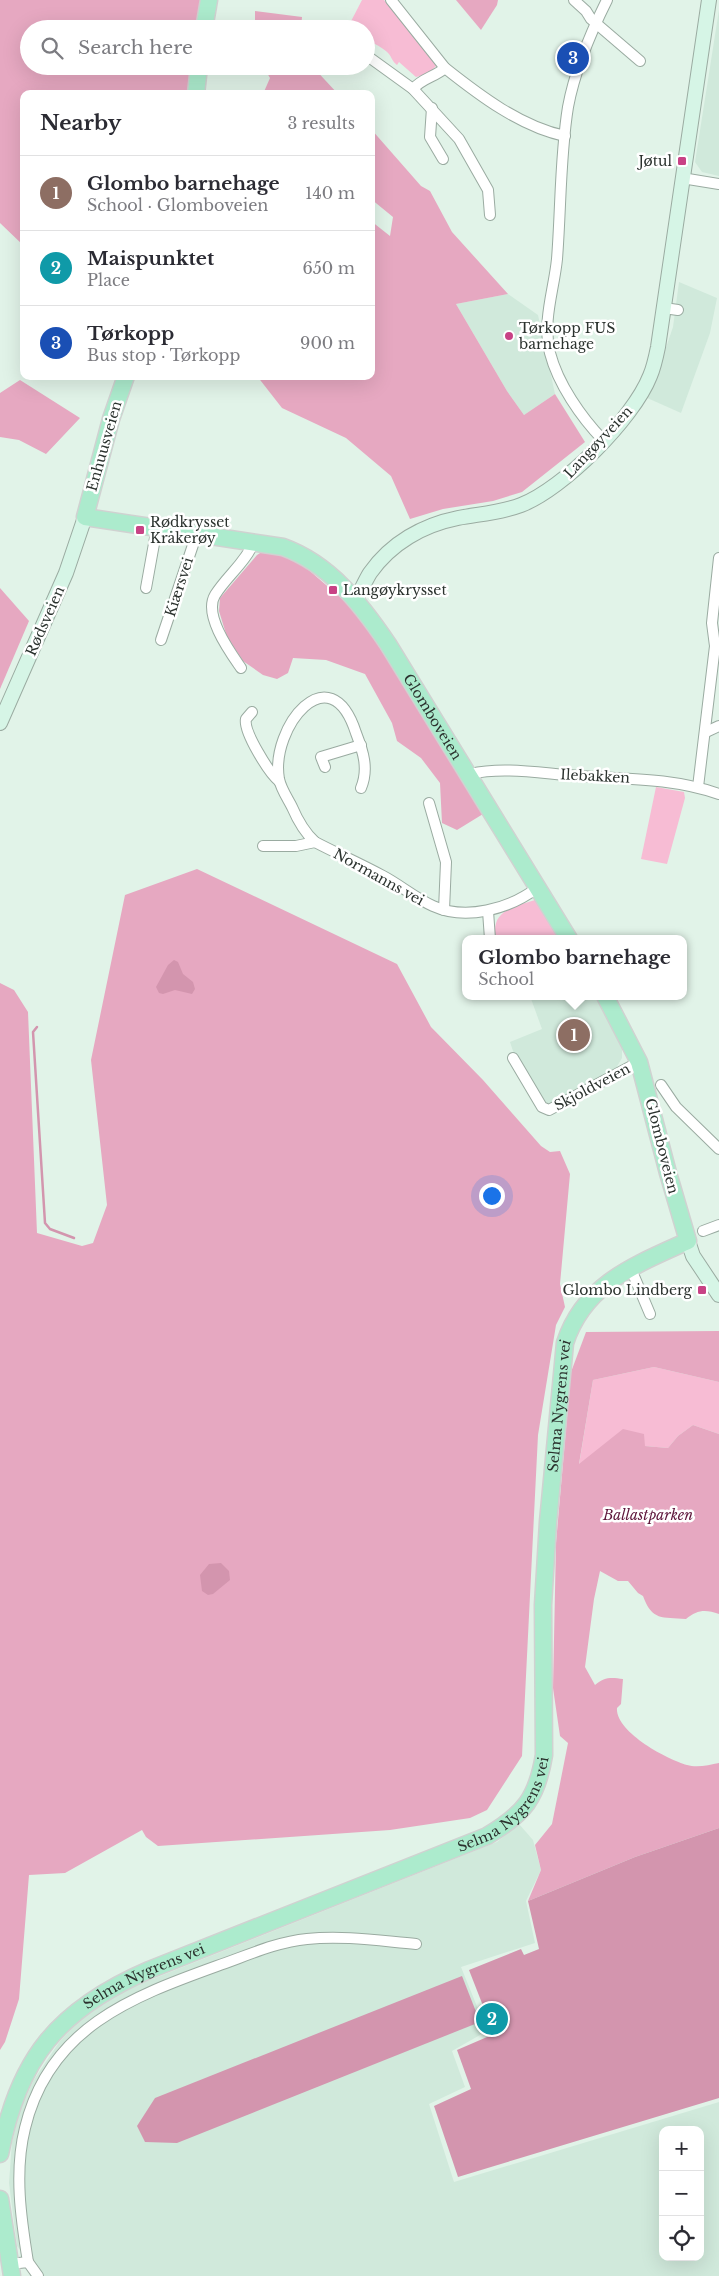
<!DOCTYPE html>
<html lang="en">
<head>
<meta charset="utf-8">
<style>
  :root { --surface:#fff; --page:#f2f2f3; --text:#2b2b33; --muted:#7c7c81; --line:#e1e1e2; --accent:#db2777 }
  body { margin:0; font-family:"Libre Baskerville",serif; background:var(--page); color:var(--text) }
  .controls { position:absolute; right:15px; bottom:15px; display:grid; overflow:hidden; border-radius:10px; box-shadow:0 5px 20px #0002 }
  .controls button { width:45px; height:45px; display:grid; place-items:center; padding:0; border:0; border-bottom:1px solid var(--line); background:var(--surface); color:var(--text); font:25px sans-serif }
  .you { position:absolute; left:491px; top:1195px; width:18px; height:18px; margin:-12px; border:4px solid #fff; border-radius:50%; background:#1a73e8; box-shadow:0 0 0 8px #1a73e833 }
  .badge { display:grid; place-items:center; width:32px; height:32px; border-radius:50%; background:var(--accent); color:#fff; font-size:16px; font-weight:700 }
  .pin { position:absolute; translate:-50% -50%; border:2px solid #fff; box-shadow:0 1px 5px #0006 }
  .popup { position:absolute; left:462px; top:935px; width:225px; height:65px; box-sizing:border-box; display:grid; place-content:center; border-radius:10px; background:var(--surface); filter:drop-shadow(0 1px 4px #0005); font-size:16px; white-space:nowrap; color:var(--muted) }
  .popup b { font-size:19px; color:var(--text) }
  .popup::after { content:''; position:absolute; left:50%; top:100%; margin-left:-10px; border:10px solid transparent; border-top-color:var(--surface) }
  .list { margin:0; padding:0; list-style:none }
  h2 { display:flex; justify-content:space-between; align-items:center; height:65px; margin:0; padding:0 20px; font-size:21px }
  h2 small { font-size:16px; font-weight:400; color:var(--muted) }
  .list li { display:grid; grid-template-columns:32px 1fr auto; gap:15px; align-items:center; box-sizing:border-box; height:75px; padding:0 20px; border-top:1px solid var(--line) }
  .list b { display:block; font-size:19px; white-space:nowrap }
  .list p { margin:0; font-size:16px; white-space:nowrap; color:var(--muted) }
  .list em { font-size:16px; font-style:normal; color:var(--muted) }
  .icon { flex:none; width:28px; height:28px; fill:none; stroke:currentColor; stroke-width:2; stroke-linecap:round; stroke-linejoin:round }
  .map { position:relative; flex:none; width:719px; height:2276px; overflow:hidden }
  .search { position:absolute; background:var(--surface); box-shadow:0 5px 20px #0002; left:20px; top:20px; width:355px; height:55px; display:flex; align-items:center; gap:12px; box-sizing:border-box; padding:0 18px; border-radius:28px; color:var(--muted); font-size:19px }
  .panel { position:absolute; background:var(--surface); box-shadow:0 5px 20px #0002; left:20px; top:90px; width:355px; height:290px; border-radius:10px }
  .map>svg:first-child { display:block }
</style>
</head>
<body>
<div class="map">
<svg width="719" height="2276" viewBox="0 0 719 2276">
  <rect width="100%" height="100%" fill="#e1f3e8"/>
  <g fill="#d0e9db" fill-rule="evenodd">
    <path d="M719,10V176L702,172L695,162Z"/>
    <path d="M679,282L717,298L710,333L681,413L645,397L657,374L673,327Z"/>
    <path d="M508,294L538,315L555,394L524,415L507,391L456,304Z"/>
    <path d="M530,996H600L622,1040V1058L613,1073L552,1106L543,1104L513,1051L510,1042L542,1029Z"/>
    <path d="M519,1824L533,1840L541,1870L526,1901L535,1943L461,1967L487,2031L452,2051L465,2087L429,2104L454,2182L719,2102V2276H41L17,2246L9,2183L12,2142L20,2110L33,2081L60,2041L80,2020L125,1990L497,1842ZM663,2130H700V2257H663Z"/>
  </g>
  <g fill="#f7bcd4">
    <path d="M362,0H384L437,65L428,74L416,77L399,62L397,65C392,61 392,58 389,54C384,48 373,43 366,39V29H347Z"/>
    <path d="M656,787L684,792L685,798L667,864L641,859Z"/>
    <path d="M538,899L563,939H500L495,934C493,908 518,906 538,899Z"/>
    <path d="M654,1367L719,1382V1434L693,1425L678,1436L668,1448L645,1446L579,1465L593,1380Z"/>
  </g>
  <g fill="#e6a8c1">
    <path d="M0,0H207L201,29H29V66H195L190,94H24V246L0,223Z"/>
    <path d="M456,0H498L497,5L481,30Z"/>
    <path d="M255,11L302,17L301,29H255Z"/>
    <path d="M263,66H312L338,94H263L270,78Z"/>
    <path d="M371,129L421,186L430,191L452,232L508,294L456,304L507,391L524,415L555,394L585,442L522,492L493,501L443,509L410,519L391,476L346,438L282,408L257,376H371V221L390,236L393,217L371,199Z"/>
    <path d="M20,380L80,418L46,454L19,440L0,437V393Z"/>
    <path d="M268,548L296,559L355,610L428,722L483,814L457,830L442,823L440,783L421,758L397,741L392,723L365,674L326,660L293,658L288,673L277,679L263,675L243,661L227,637L219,611L220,598L257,555Z"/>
    <path d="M0,588L29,621L0,689Z"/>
    <path d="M197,869L397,964L431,1027L483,1080L541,1146L550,1152L560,1151L570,1174L560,1284L565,1307L556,1325L538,1435L522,1756L487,1810L470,1818L390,1830L158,1846L146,1837L142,1830L65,1873L29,1875L19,1999L5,2042L0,2050V983L14,990L28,1012L37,1233L82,1246L93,1243L107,1205L91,1060L125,895Z"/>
    <path d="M719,1331V1382L654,1367L593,1380L579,1464L623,1429L644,1434L645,1446L668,1448L678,1436L693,1425L719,1434V1614C705,1609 697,1610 686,1619C662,1617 652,1621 643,1596L638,1593L628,1581H618L600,1571L594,1599L585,1667L595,1685C604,1677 611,1677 623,1679L621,1704L617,1708C615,1732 668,1760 687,1765C697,1768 709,1765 719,1763V1828L635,1857L528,1901L541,1870L535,1845L552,1824L568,1743L560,1736L553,1688L556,1543L571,1372L586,1332Z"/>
  </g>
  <g fill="#d395ae">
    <path d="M174,960L178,962L183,974L193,982L195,989L192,994L175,990L163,994L159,993L156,987L168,965Z"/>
    <path d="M221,1563L229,1571L230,1580L213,1594L208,1595L202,1591L200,1575L209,1564Z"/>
    <path d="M719,1828V2098L458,2177L434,2106L471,2089L457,2050L494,2034L469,1970L521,1949L524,1955L539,1949L528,1901L635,1857Z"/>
    <path d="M462,1976L480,2022L177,2143L145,2142L137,2126L155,2098Z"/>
  </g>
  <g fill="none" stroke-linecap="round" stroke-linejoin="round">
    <path stroke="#d395ae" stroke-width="2.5" d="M37,1027L33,1032L45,1223L50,1229L74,1238"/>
    <g stroke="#9aaba1" stroke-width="12">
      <g id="street">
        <path d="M391,0L445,68C479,95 521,127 565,136"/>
        <path d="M574,0L586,11L591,19L640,61"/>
        <path d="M366,55L413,89L459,139L488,190L490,215"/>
        <path d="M413,89C422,78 435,77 445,68"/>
        <path d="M432,108L430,137L443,159"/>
        <path d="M682,178L719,184"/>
        <path d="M664,308L678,310"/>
        <path d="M603,440C581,417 558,384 550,353C542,321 554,290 557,259C561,208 560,156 568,107C575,69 590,34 607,0"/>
        <path d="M146,588L157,527"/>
        <path d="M161,640L197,533"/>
        <path d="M241,668C230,652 203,615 215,595C227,576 245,563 254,542"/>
        <path d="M252,712L246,719C243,731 269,773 279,781"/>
        <path d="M706,732L719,726"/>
        <path d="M325,767L321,757L361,745"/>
        <path d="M470,774C505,766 544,774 580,776C627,779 673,778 719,794"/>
        <path d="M698,787L715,646L712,623L719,558"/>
        <path d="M361,788C369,769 363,751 356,733C330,652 270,728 279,779C281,789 288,799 292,807C298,821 304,832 315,842C338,854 361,864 383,876C400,885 415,898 433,906C466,921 509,909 537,888"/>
        <path d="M429,803L446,862L444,910"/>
        <path d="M263,846H296L315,842"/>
        <path d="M488,911L490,939"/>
        <path d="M513,1058L542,1107L549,1110L639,1062"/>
        <path d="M661,1085L676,1107L719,1149"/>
        <path d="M703,1231L719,1225"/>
        <path d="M631,1269L650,1314"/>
        <path d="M28,2262C21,2219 14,2172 25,2128C49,2028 131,1997 217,1966C246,1956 276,1942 307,1939C343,1935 381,1941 416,1944"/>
        <path d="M10,2264L28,2262L38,2276"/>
      </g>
    </g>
    <g stroke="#9aaba1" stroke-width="16">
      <g id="secondary">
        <path d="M356,599C361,591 365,581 370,573C391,543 423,525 458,518C479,514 500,513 521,505C563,489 633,419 650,376C654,367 656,357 658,347L709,0"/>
        <path d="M0,723L66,573L85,517"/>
        <path d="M688,1241L693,1256L719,1295"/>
      </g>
    </g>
    <g stroke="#d0d2d1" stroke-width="19">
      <g id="primary">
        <path d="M204,29L209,0"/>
        <path d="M196,94L199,66"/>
        <path id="s1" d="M126,376L111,419L85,517L283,547C330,564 361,604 388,644L569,939"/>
        <path id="s2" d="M0,2154C18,2058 59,2009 149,1970L487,1836C524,1814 537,1798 544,1755L543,1605L548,1522L565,1343C584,1284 635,1265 688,1241L668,1173L639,1062L605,996"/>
        <path d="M0,2199L12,2276"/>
      </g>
    </g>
    <use href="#street" stroke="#fff" stroke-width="10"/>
    <use href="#secondary" stroke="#d6f5e6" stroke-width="14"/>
    <use href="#primary" stroke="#acebcd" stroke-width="16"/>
  </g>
  <g fill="#c84285" stroke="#fff" stroke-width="2">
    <rect x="677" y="156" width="10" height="10" rx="2.5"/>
    <circle cx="509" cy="336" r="5"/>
    <rect x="135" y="525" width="10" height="10" rx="2.5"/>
    <rect x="328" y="585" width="10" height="10" rx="2.5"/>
    <rect x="697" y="1285" width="10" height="10" rx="2.5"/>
  </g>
  <g text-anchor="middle" stroke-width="5" stroke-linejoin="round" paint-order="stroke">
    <g font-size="14" fill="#2b322e" stroke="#fff" text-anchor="start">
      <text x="672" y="166" text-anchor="end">Jøtul</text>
      <text x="519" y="333">Tørkopp FUS<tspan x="519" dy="16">barnehage</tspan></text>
      <text x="150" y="527">Rødkrysset<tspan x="150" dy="16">Kråkerøy</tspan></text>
      <text x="343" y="595">Langøykrysset</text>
      <text x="692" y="1295" text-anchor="end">Glombo Lindberg</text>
    </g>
    <g font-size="14" fill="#2b322e" stroke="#fff">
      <text transform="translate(598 442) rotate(-47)" y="5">Langøyveien</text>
      <text transform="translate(104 446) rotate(-74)" y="5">Enhuusveien</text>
      <text transform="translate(179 587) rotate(-72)" y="5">Kiærsvei</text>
      <text transform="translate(45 621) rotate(-66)" y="5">Rødsveien</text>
      <text dy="5" stroke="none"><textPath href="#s1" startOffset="578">Glomboveien</textPath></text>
      <text transform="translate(595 776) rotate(3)" y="5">Ilebakken</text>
      <text transform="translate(379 877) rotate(29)" y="5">Normanns vei</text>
      <text transform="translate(592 1087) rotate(-28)" y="5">Skjoldveien</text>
      <text transform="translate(662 1146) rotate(76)" y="5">Glomboveien</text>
      <text dy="5" stroke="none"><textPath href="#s2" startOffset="1066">Selma Nygrens vei</textPath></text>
      <text dy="5" stroke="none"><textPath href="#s2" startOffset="648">Selma Nygrens vei</textPath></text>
      <text dy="5" stroke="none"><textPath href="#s2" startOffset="242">Selma Nygrens vei</textPath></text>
    </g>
    <g font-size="14" font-style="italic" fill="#5d153a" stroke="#fff">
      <text x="648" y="1520">Ballastparken</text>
    </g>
  </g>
</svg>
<div class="controls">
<button>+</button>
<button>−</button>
<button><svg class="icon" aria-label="locate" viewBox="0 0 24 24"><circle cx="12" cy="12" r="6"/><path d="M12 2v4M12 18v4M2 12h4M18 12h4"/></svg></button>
</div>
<div class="you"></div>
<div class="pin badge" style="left:574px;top:1035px;background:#8d6e63">1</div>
<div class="popup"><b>Glombo barnehage</b>School</div>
<div class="pin badge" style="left:492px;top:2019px;background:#0f9aa8">2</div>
<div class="pin badge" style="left:573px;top:58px;background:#1a4fb4">3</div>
<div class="search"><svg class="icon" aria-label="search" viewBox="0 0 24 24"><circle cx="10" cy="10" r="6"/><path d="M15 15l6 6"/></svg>Search here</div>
<section class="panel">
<h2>Nearby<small>3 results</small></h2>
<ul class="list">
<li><span class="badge" style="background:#8d6e63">1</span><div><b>Glombo barnehage</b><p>School · Glomboveien</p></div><em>140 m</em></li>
<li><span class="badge" style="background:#0f9aa8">2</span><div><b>Maispunktet</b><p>Place</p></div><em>650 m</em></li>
<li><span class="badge" style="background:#1a4fb4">3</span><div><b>Tørkopp</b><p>Bus stop · Tørkopp</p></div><em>900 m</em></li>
</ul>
</section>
</div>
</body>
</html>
